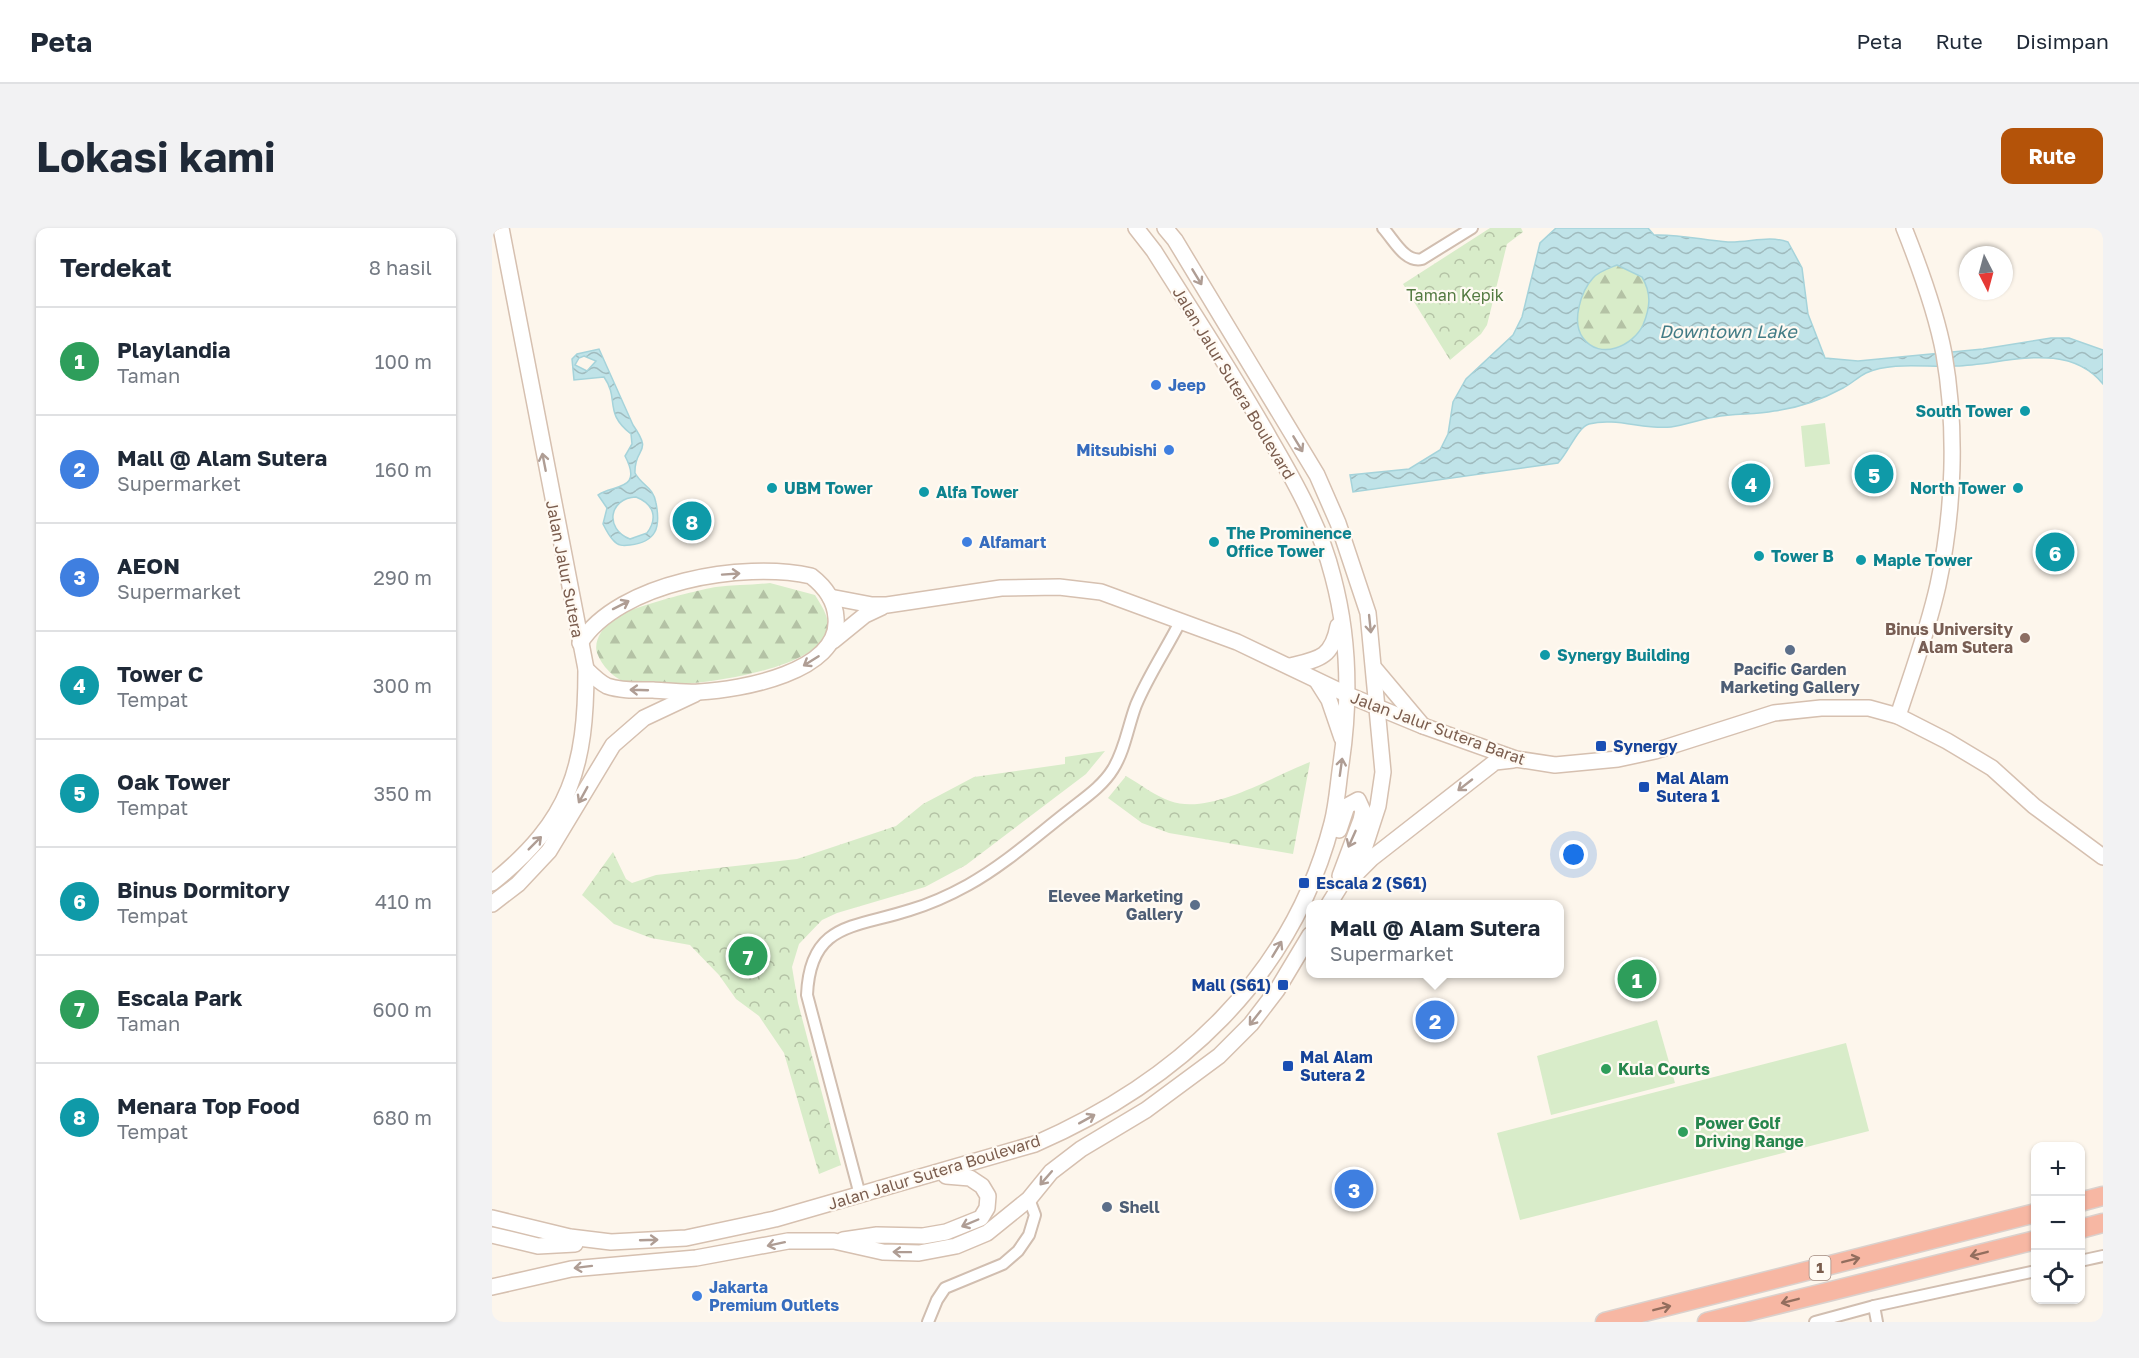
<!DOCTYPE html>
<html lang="id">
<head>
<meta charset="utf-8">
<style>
  :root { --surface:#fff; --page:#f2f2f3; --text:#1f2937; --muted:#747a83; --line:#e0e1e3; --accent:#b45309 }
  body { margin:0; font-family:"Golos Text",sans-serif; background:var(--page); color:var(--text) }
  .controls { position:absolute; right:18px; bottom:18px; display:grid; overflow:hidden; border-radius:12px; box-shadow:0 2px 4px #0004 }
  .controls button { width:54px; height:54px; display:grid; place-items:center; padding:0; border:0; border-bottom:2px solid var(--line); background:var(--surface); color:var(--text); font:30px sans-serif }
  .compass { position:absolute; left:1467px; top:18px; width:54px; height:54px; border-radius:50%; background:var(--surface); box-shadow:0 2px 4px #0004; rotate:174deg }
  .you { position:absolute; left:1082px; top:627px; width:21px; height:21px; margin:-15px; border:4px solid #fff; border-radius:50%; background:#1a73e8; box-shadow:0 0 0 9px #1a73e833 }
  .badge { display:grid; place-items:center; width:39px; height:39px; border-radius:50%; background:var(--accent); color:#fff; font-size:20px; font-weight:700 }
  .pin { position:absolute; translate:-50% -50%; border:3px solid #fff; box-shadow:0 2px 6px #0006 }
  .popup { position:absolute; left:814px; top:672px; width:258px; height:78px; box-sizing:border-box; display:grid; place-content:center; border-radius:12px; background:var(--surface); filter:drop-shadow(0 2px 4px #0005); font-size:20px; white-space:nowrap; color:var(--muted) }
  .popup b { font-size:22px; color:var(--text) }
  .popup::after { content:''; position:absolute; left:50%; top:100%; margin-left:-12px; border:12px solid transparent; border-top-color:var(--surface) }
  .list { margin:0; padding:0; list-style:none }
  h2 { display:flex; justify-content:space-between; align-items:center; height:78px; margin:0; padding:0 24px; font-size:26px }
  h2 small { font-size:20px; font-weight:400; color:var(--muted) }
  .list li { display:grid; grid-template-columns:39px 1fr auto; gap:18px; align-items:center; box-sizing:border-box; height:108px; padding:0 24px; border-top:2px solid var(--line) }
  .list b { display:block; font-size:22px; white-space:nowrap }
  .list p { margin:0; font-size:20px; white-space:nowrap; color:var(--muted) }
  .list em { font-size:20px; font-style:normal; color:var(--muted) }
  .icon { flex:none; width:33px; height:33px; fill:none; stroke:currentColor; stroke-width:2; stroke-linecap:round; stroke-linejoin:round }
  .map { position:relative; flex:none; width:1611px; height:1094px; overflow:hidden; border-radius:12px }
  header { display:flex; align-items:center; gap:36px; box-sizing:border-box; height:84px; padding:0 30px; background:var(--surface); border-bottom:2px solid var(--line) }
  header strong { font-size:28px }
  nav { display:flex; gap:33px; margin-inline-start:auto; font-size:21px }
  .intro { display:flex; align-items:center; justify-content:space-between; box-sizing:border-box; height:144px; padding:0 36px }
  h1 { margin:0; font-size:42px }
  .button { padding:15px 27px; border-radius:12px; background:var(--accent); color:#fff; font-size:21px; font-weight:700 }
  main { display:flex; gap:36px; padding:0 36px }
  aside { flex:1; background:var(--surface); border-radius:12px; box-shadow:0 2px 4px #0004 }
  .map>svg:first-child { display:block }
</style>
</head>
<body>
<header>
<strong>Peta</strong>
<nav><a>Peta</a><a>Rute</a><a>Disimpan</a></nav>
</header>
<div class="intro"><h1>Lokasi kami</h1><a class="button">Rute</a></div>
<main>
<aside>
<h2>Terdekat<small>8 hasil</small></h2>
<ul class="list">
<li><span class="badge" style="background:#2e9e5b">1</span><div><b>Playlandia</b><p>Taman</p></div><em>100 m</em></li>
<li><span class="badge" style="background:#3f7fe0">2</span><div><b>Mall @ Alam Sutera</b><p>Supermarket</p></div><em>160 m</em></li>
<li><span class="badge" style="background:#3f7fe0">3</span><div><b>AEON</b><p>Supermarket</p></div><em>290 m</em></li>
<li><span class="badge" style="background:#0f9aa8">4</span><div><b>Tower C</b><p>Tempat</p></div><em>300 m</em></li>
<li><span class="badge" style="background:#0f9aa8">5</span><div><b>Oak Tower</b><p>Tempat</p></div><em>350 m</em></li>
<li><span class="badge" style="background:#0f9aa8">6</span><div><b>Binus Dormitory</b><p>Tempat</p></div><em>410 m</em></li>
<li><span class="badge" style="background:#2e9e5b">7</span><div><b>Escala Park</b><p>Taman</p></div><em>600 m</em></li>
<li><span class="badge" style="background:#0f9aa8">8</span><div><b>Menara Top Food</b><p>Tempat</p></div><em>680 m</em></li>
</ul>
</aside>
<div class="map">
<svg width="1611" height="1094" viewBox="0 0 1611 1094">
  <defs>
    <pattern id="forest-firs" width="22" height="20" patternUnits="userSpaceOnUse" patternTransform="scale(1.5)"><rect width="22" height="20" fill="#d8ecc9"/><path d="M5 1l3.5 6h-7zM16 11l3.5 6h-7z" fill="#b4c2a5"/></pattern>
    <pattern id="park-crowns" width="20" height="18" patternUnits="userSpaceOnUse" patternTransform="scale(1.5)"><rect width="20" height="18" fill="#d8ecc9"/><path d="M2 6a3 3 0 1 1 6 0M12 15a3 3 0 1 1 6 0" fill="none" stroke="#b4c2a5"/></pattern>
    <pattern id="water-waves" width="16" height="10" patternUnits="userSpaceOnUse" patternTransform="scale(1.5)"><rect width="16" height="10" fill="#bfe3e8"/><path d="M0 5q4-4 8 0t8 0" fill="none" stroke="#a0bbbe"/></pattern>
  </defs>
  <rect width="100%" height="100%" fill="#fdf6ec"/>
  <g fill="#d8ecc9">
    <path d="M1333,195L1338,236L1313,239L1309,198Z"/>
    <path d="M1165,792L1183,855L1059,887L1045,828Z"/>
    <path d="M1354,815L1377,903L1028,992L1005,905Z"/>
  </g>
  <g fill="url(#forest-firs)">
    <path d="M1125,37L1150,49C1160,66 1158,80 1151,97C1141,118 1108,133 1091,110C1079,94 1089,63 1101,50C1107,43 1118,40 1125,37Z"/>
    <path d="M278,355L323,367C329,377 337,388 336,400C330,446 176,463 139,456C125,453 111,440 106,427C100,415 110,400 120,392C131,381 205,362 224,359C242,357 260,357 278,355Z"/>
  </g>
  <g fill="url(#park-crowns)">
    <path d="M998,0H1029L1031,4L1015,16L995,97L989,106L958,132L911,56Z"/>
    <path d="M613,523L594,546L474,637L433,659L345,685L330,692L307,716L300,739L306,775L349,937L327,946L292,825L267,788L244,771L227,747L198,717L159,710L122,696L90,667L121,624L134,651L140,655L164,647L305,631L404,598L431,576L482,549L573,536V529Z"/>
    <path d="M818,534L801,626L677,605L650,595L616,570L634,548C648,556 663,568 678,573C718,588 781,548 818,534Z"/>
  </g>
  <g fill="url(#water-waves)" stroke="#a5d3da" stroke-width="1.5" fill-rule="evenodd">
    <path d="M1064,0H1156L1162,7C1187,6 1211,12 1236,14C1256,15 1277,7 1296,14L1310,40L1316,86L1333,130L1366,133L1491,121L1559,110H1577L1611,122V156C1574,111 1512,137 1464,138C1436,140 1401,133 1374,145C1366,149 1359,156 1351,160C1329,172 1307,180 1282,183C1263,187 1243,185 1223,189C1208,191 1194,197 1179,199C1152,202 1124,189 1097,196C1086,199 1076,225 1066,235L861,264L858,247L917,241L948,222L956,206L961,174L974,151L1021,107L1030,89L1048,15ZM1125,37L1150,49C1160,66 1158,80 1151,97C1141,118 1108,133 1091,110C1079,94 1089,63 1101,50C1107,43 1118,40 1125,37Z"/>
    <path d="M107,121L141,197C162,227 142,218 143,245C150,258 161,258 164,275C169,300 164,314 138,317C131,318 126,318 121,312C117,308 114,302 111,296L115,280L106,267C120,256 152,264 133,228L140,216L139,206C111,184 128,172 112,149L82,152L80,131L85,126ZM92,128L104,133L95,143L83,137L87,130ZM144,269C162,276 166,290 155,305L138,311C112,301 117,270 144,269Z"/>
  </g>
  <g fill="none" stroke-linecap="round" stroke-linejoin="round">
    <g stroke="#d1beb0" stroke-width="14">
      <g id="street">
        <path d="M891,0C902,12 913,35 930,31L980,0"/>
        <path d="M368,967L315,767C318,694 363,700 418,682C438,676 458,667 476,657C512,637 543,609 575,584C591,571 610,559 621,541C633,522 636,498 644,477C656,448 675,420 689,392"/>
        <path d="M1588,1033L1611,1028"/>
        <path d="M1382,1078L1544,1043"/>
        <path d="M436,1094L445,1072L453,1060L511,1036L526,1023L537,1007L543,987L537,971"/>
        <path d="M1323,1094L1382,1078L1385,1094"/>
      </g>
    </g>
    <g stroke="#d6c0b0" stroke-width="18">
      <g id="secondary">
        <path d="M673,0L683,12L825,247L846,295L876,385L891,544L886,578L873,618L837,676"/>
        <path d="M338,369L380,377H395L509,360L567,359L609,364L745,414L856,467L931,498L1024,531L1063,537L1126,531L1163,523L1282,485L1329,480H1377L1406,488L1455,513L1500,540L1542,578L1611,629"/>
        <path d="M341,413L373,387L390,379"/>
        <path d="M88,415C127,354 251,333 319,348C332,358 343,372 344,390C349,444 248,462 207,464C192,465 176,463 161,462C146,462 129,463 115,458C107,454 100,447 94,441"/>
        <path d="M798,438C827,431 840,430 846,398"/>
        <path d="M883,441L931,498"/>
        <path d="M825,453L837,472L850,510"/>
        <path d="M1406,488C1420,445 1436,402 1446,357C1462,283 1465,201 1452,126C1444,83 1428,40 1412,0"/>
        <path d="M847,602L855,578L866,572L871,583L869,592L848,648"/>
        <path d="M861,649L880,630L1003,534L1021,532"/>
        <path d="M0,655C79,592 94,539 94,441L9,0"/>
        <path d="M0,676L26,656L57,623L121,517L152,490L203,466"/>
        <path d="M0,990L78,1009L119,1014L194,1010L283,991L543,916C685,854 800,750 840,595C845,576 846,556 849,536C858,475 857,409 841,349C829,300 803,254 778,211C742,147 701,85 662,23L644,0"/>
        <path d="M0,1007L46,1018L83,1016"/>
        <path d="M351,1012L385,1007L431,1008L454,1004L489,990L495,980L496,968L490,958L478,950L454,948"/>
        <path d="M0,1059L79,1041L204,1030L296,1013H342L391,1024L427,1025L464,1018L495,1005L537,971L559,944L589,921L654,882L727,828L759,796L785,762L818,707"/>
      </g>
    </g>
    <g stroke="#dad1cd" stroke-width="21">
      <g id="highway">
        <path d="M1588,974L1611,968"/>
        <path d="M1588,1001L1611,995"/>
        <path d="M1113,1094L1544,985"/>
        <path d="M1215,1094L1544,1012"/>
      </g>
    </g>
    <use href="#street" stroke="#fff" stroke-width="10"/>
    <use href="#secondary" stroke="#fff" stroke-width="15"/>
    <use href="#highway" stroke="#f7b7a3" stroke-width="18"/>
  </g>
  <defs><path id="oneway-shaft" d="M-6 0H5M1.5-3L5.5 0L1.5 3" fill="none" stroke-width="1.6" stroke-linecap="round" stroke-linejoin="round" transform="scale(1.5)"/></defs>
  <g stroke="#af9d94">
    <use href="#oneway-shaft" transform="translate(705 49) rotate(59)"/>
    <use href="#oneway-shaft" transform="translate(806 216) rotate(59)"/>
    <use href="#oneway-shaft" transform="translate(52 234) rotate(-101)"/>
    <use href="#oneway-shaft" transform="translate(239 346) rotate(-4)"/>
    <use href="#oneway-shaft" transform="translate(129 377) rotate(-27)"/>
    <use href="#oneway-shaft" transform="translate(878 396) rotate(84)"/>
    <use href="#oneway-shaft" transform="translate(319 433) rotate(148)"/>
    <use href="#oneway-shaft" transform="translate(147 462) rotate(-178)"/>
    <use href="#oneway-shaft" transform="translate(849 539) rotate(-82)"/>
    <use href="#oneway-shaft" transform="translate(973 557) rotate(142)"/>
    <use href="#oneway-shaft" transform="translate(91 567) rotate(119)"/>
    <use href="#oneway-shaft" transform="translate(860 611) rotate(114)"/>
    <use href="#oneway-shaft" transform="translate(43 615) rotate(-45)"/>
    <use href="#oneway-shaft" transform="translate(785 721) rotate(-59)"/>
    <use href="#oneway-shaft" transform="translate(763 790) rotate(128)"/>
    <use href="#oneway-shaft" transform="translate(595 891) rotate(-29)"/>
    <use href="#oneway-shaft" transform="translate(554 950) rotate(131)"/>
    <use href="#oneway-shaft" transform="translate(478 995) rotate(157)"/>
    <use href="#oneway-shaft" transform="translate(157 1012) rotate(-2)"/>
    <use href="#oneway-shaft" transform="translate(284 1016) rotate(168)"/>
    <use href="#oneway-shaft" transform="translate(410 1024) rotate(-179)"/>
    <use href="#oneway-shaft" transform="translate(91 1039) rotate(173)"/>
  </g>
  <g stroke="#936e5e">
    <use href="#oneway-shaft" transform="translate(1487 1026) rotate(166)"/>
    <use href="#oneway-shaft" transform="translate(1359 1032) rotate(-14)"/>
    <use href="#oneway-shaft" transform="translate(1298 1073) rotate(166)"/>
    <use href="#oneway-shaft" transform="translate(1170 1080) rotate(-14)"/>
  </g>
  <g fill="#3f7fe0" stroke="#fffaf3" stroke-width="2">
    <circle cx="664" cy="157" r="6"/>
    <circle cx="677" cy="222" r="6"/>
    <circle cx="475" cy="314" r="6"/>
    <circle cx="205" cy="1068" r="6"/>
  </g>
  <g fill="#0f9aa8" stroke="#fffaf3" stroke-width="2">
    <circle cx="1533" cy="183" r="6"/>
    <circle cx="280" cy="260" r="6"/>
    <circle cx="1526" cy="260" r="6"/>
    <circle cx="432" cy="264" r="6"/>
    <circle cx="722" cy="314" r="6"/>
    <circle cx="1267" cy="328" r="6"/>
    <circle cx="1369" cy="332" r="6"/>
    <circle cx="1053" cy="427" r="6"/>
  </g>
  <circle fill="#8d6e63" stroke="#fffaf3" stroke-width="2" cx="1533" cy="410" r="6"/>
  <g fill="#5c6f8a" stroke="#fffaf3" stroke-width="2">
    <circle cx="1298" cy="422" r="6"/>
    <circle cx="703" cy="677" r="6"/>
    <circle cx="615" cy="979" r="6"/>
  </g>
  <g fill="#1a4fb4" stroke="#fffaf3" stroke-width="2">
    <rect x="1103" y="512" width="12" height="12" rx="3"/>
    <rect x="1146" y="553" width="12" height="12" rx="3"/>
    <rect x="806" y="649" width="12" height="12" rx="3"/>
    <rect x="785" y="751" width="12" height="12" rx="3"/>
    <rect x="790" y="832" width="12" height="12" rx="3"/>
  </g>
  <g fill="#2e9e5b" stroke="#fffaf3" stroke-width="2">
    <circle cx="1114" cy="841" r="6"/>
    <circle cx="1191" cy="904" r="6"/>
  </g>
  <g text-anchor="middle" stroke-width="4.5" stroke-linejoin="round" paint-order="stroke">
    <rect fill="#fffaf3" stroke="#a28b7f" stroke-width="1.5" x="1317.5" y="1028" width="21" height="24" rx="4.5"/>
    <g font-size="15" font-weight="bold" fill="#7a5c4d">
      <text x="1328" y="1045">1</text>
    </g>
    <g font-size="16" fill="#537a41" stroke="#fffaf3">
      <text x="963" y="73">Taman Kepik</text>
    </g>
    <g font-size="16" fill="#7a5c4d" stroke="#fffaf3">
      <text transform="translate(742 155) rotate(59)" y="6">Jalan Jalur Sutera Boulevard</text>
      <text transform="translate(73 341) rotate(79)" y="6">Jalan Jalur Sutera</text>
      <text transform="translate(946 500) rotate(20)" y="6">Jalan Jalur Sutera Barat</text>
      <text transform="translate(442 944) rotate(-17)" y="6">Jalan Jalur Sutera Boulevard</text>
    </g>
    <g font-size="16" font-weight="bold" fill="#366cbe" stroke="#fffaf3" text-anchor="start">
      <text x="676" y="163">Jeep</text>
      <text x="665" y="228" text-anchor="end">Mitsubishi</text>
      <text x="487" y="320">Alfamart</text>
      <text x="217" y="1065">Jakarta<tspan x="217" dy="18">Premium Outlets</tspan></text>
    </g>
    <g font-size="16" font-weight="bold" fill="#0d838f" stroke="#fffaf3" text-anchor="start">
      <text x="1521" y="189" text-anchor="end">South Tower</text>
      <text x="292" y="266">UBM Tower</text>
      <text x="1514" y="266" text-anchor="end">North Tower</text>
      <text x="444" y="270">Alfa Tower</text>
      <text x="734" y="311">The Prominence<tspan x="734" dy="18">Office Tower</tspan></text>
      <text x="1279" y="334">Tower B</text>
      <text x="1381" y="338">Maple Tower</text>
      <text x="1065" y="433">Synergy Building</text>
    </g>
    <g font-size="16" font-weight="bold" fill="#785e54" stroke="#fffaf3" text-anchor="end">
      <text x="1521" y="407">Binus University<tspan x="1521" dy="18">Alam Sutera</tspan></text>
    </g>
    <g font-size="16" font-weight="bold" fill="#4e5e75" stroke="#fffaf3">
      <text x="1298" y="447">Pacific Garden<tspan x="1298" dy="18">Marketing Gallery</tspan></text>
      <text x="691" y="674" text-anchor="end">Elevee Marketing<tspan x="691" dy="18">Gallery</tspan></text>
      <text x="627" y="985" text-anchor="start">Shell</text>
    </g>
    <g font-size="16" font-weight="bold" fill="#164399" stroke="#fffaf3" text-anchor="start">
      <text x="1121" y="524">Synergy</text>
      <text x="1164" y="556">Mal Alam<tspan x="1164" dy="18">Sutera 1</tspan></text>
      <text x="824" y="661">Escala 2 (S61)</text>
      <text x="779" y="763" text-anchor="end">Mall (S61)</text>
      <text x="808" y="835">Mal Alam<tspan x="808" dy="18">Sutera 2</tspan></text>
    </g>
    <g font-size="16" font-weight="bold" fill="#27864d" stroke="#fffaf3" text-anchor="start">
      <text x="1126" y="847">Kula Courts</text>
      <text x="1203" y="901">Power Golf<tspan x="1203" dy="18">Driving Range</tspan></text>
    </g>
    <g font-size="18" font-style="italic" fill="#437c86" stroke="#fffaf3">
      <text x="1236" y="110">Downtown Lake</text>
    </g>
  </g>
</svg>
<div class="controls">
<button>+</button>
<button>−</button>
<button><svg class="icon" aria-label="locate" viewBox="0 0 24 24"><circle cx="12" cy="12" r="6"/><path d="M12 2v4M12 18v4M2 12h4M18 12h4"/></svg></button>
</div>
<svg class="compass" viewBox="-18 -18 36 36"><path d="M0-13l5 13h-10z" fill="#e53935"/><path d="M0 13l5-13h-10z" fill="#747a83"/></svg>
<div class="you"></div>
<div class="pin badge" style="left:1145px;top:751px;background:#2e9e5b">1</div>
<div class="pin badge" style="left:943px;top:792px;background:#3f7fe0">2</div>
<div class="popup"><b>Mall @ Alam Sutera</b>Supermarket</div>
<div class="pin badge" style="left:862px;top:961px;background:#3f7fe0">3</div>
<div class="pin badge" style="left:1259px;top:255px;background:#0f9aa8">4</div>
<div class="pin badge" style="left:1382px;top:246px;background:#0f9aa8">5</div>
<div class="pin badge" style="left:1563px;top:324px;background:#0f9aa8">6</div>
<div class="pin badge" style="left:256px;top:728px;background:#2e9e5b">7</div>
<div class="pin badge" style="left:200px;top:293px;background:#0f9aa8">8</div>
</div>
</main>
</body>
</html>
